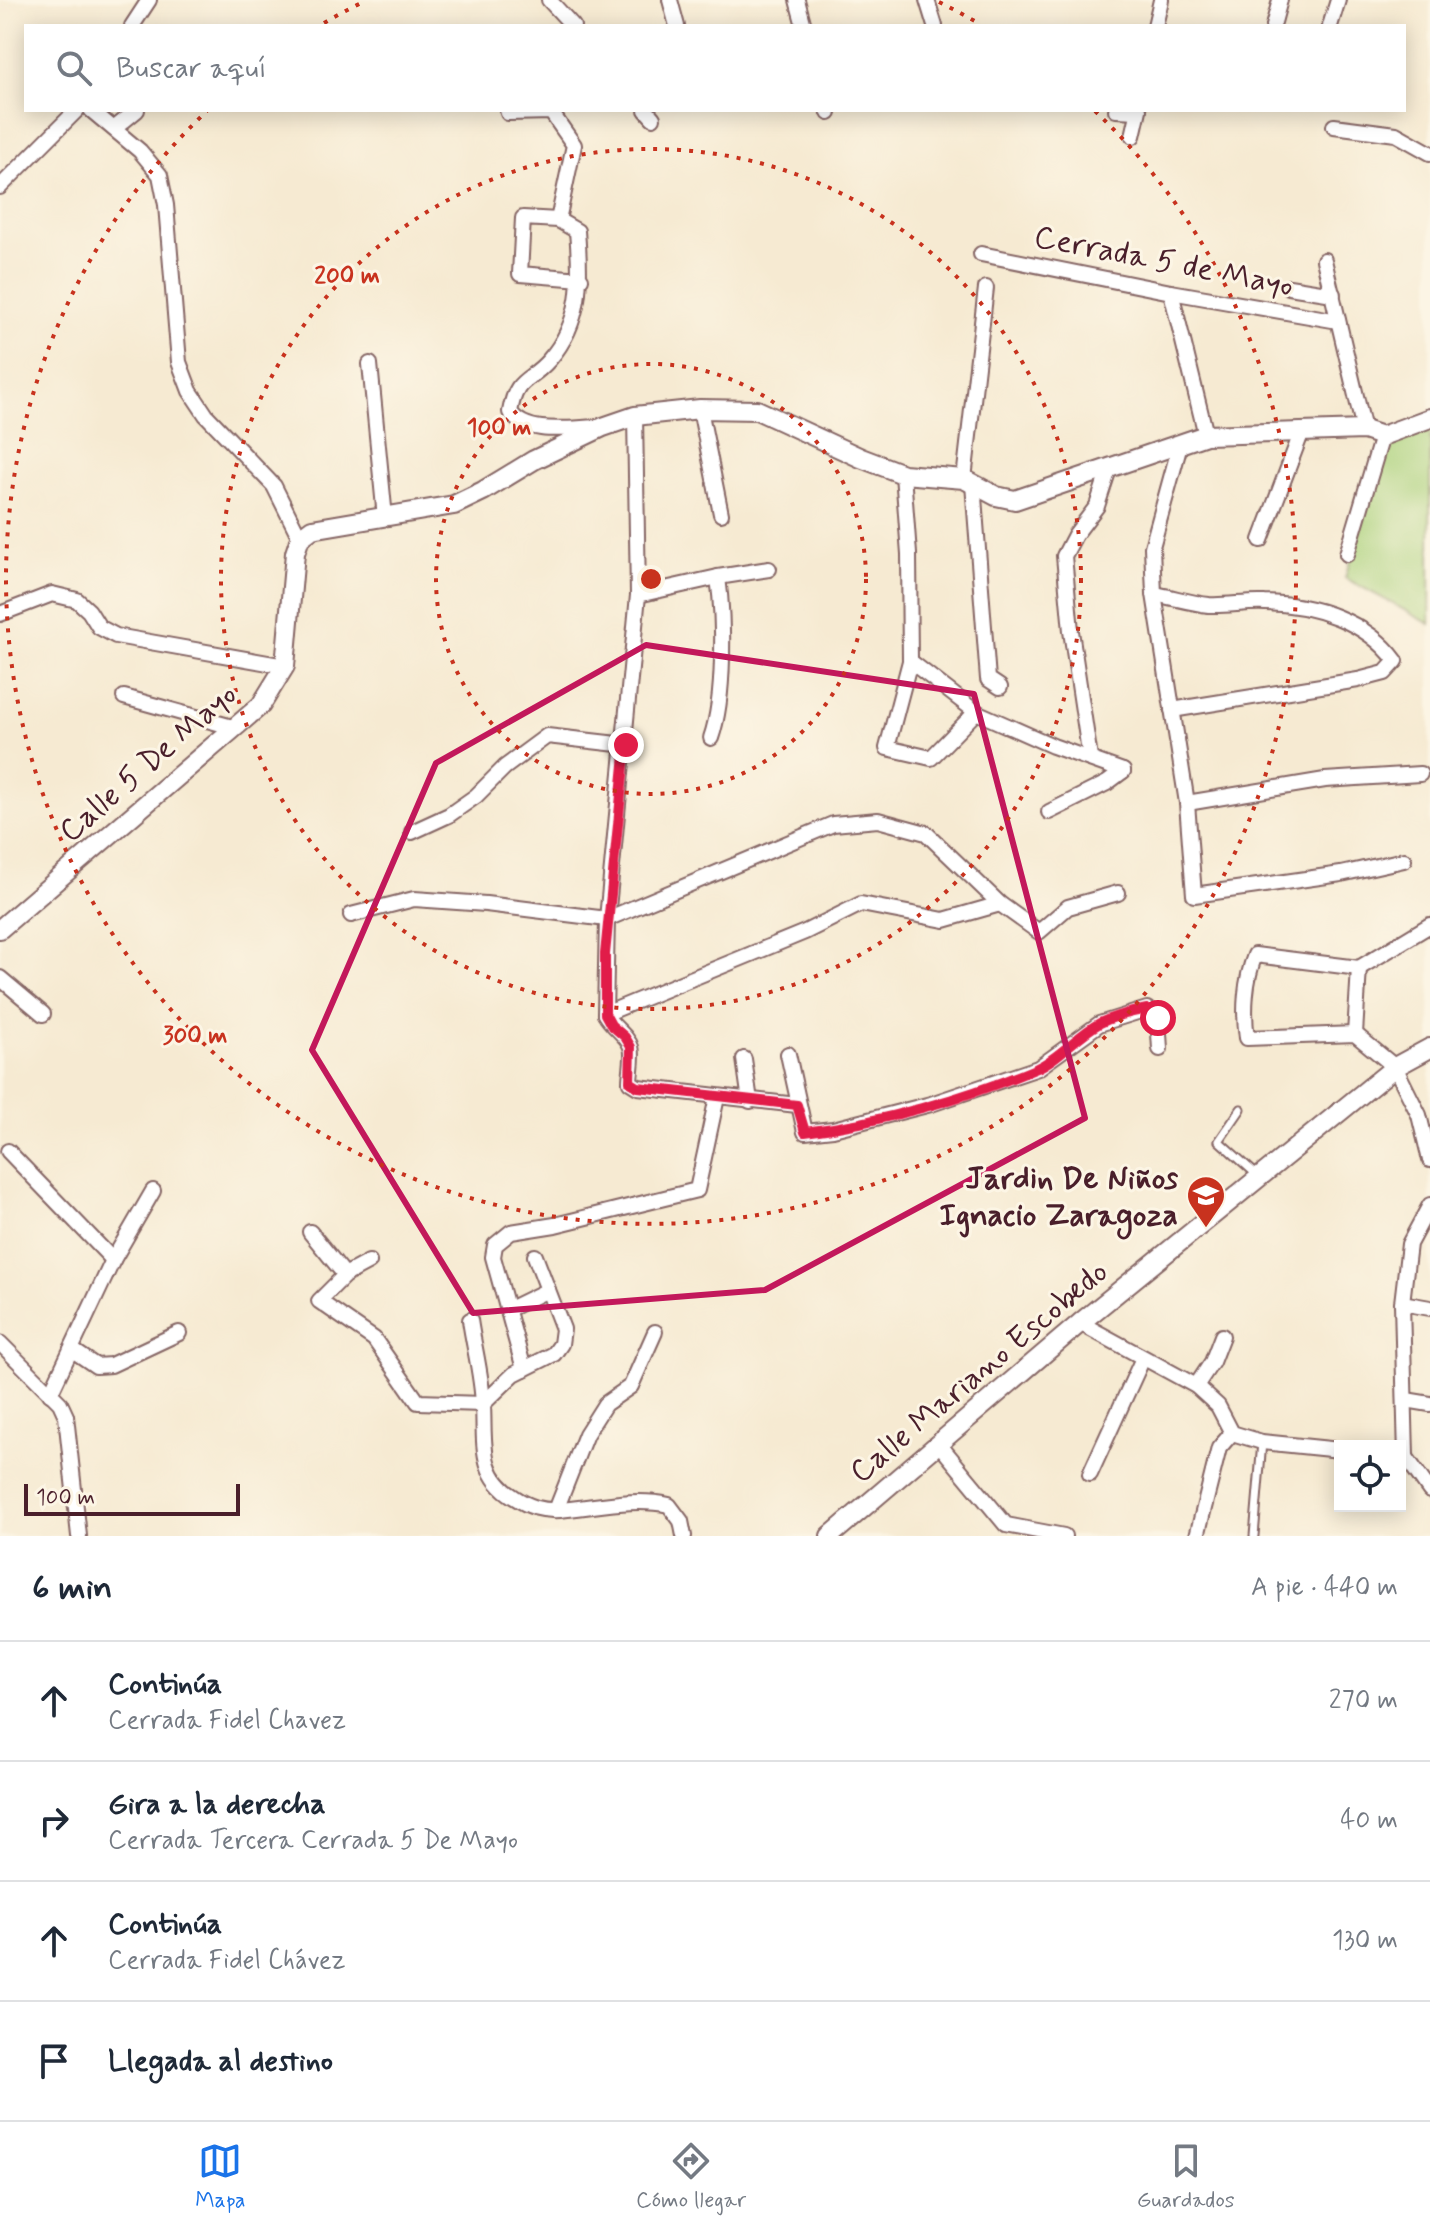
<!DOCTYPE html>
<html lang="es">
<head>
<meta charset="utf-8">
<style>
  :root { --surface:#fff; --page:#f2f2f3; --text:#1f2937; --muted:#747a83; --line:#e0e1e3; --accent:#1a73e8 }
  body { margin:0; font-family:Mynerve,sans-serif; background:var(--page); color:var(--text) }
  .controls { position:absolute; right:24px; bottom:24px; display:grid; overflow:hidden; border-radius:0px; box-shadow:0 4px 20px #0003 }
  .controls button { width:72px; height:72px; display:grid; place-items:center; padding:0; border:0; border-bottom:2px solid var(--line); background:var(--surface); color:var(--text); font:40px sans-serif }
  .scale { position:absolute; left:24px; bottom:20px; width:216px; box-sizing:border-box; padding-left:8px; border:4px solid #4a1f2b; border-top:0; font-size:22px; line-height:28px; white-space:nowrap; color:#4a1f2b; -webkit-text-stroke:6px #fcf5e5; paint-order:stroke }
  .stop { position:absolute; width:24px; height:24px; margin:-18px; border:6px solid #e11d48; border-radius:50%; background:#fff }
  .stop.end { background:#e11d48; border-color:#fff; box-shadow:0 2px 8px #0008 }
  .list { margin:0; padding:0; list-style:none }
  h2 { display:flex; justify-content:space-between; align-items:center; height:104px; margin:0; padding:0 32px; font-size:34px }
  h2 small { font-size:26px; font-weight:400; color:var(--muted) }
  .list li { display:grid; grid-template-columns:52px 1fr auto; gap:24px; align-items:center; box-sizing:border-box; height:120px; padding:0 32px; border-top:2px solid var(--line) }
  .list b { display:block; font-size:30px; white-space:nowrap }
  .list p { margin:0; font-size:26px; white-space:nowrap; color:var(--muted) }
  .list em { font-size:26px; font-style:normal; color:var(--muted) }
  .icon { flex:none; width:44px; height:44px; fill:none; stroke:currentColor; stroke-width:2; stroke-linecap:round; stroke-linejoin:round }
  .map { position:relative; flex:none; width:1430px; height:1536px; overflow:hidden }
  .search { position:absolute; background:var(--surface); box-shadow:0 4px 20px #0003; left:24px; right:24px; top:24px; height:88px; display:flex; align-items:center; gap:20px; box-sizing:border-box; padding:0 28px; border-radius:0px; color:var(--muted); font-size:30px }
  .sheet { height:584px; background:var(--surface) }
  nav { display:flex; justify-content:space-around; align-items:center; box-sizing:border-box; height:112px; border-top:2px solid var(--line); background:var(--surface); font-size:22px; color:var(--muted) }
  nav a { display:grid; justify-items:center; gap:4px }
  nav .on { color:var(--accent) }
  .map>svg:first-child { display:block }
</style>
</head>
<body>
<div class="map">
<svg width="1430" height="1536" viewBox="0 0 1430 1536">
  <rect width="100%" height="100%" fill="#fcf5e5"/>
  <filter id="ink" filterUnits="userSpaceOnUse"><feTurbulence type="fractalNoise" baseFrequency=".0125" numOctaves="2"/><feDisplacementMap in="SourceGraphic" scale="16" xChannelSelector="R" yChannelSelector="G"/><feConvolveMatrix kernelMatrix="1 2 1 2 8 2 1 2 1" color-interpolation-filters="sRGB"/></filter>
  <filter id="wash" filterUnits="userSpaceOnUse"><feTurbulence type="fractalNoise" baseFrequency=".006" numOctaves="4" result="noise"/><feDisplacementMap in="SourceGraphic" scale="32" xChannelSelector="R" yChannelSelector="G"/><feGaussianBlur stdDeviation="1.8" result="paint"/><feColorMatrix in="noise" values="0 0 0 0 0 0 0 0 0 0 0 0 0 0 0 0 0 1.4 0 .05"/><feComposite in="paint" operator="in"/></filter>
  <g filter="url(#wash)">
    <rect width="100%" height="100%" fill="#f6ead2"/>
    <path fill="#abd17b" stroke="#7a7853" stroke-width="2" d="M1430,427V624L1345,578L1386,442Z"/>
  </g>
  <g filter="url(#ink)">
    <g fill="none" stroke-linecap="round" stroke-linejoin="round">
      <g stroke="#866665" stroke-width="11">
        <g id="service">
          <path d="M1241,1109L1219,1141L1257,1175"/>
          <path d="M1254,1536L1262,1442"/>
        </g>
      </g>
      <g stroke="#866665" stroke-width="18">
        <g id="minor">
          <path d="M549,0L573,26"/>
          <path d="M670,0L677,26"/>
          <path d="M797,0L804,26"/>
          <path d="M927,0L935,26"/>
          <path d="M132,26L149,0"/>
          <path d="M1155,26L1161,0"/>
          <path d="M1273,26L1280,0"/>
          <path d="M1330,26L1338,0"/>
          <path d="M91,110L140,151L160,175L166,205L179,362L190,391L206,415L274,486L300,538"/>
          <path d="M507,110L508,113L551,112L574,145L558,220"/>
          <path d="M646,110L653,118"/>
          <path d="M828,110L829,113"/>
          <path d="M1116,110L1138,111"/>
          <path d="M1334,126L1396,134L1430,153"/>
          <path d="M115,128L137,110"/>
          <path d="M1133,136L1139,110"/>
          <path d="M0,187L77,110"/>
          <path d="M981,254L1171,292L1338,321"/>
          <path d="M1324,260L1364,430"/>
          <path d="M581,279L520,274L523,218L558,220L577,231C581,278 583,321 549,360C529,383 516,376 510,412C527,437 574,427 601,427"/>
          <path d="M1289,287L1333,294"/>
          <path d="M1171,292L1206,435"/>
          <path d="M370,364L385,518"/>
          <path d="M700,409L721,514"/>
          <path d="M635,416L638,595L607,919L605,1014C611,1026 628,1036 631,1047C634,1056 630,1072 630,1082L638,1087L797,1105"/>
          <path d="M1180,445L1152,547L1154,594L1187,803L1194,895L1341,874L1404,860"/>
          <path d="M903,474L909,554L910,661L887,748L931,758L976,712"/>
          <path d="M964,479L986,288"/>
          <path d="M973,484L988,679L1000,687"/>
          <path d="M1261,540L1302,431"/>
          <path d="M1347,554L1382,436"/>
          <path d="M1154,594C1172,597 1191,603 1209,605C1227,606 1246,602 1265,603C1313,604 1367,621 1396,661L1385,673L1358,680L1172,710"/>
          <path d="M638,595L718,577L769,569"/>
          <path d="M0,614L52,594L77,600L89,611L99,627L116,636L285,666"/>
          <path d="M910,661L976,712L1053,746L1123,771"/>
          <path d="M124,697L236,728"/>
          <path d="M711,738C725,698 724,620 718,577"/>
          <path d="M1090,758L1071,631L1064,556L1075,535L1097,506L1110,466"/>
          <path d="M1187,803L1325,780L1420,774"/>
          <path d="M1049,812L1107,783L1123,771"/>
          <path d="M412,832L449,815L476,796L505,767L547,736L626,745"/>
          <path d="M351,915L414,899L486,904L607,919L833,824L878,820L926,833L1000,904L1039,932L1068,907L1118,893"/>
          <path d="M1359,968L1255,955C1245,980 1243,1011 1247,1038L1355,1034L1395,1067L1419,1115L1430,1160"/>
          <path d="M1359,968L1430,925"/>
          <path d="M0,978L43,1014"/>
          <path d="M605,1014L805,932L861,904L944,920L1000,904"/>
          <path d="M1355,1034L1359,968"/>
          <path d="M788,1054L805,1132L833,1129L931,1104L1038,1068L1099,1024L1147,1009L1158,1018L1160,1049"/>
          <path d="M744,1059L750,1101"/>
          <path d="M8,1151L113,1260"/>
          <path d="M310,1232L345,1275"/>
          <path d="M369,1262L345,1275L319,1301L374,1339L418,1402L483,1404L514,1374L554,1354L561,1344L563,1329L535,1256"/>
          <path d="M1402,1303L1430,1308"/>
          <path d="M509,1309L548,1290"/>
          <path d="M470,1320C474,1348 482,1376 483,1405C485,1441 478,1475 514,1497C529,1507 542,1511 560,1510C596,1507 633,1497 669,1505L681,1521L684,1536"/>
          <path d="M1080,1323L1196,1386L1218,1406L1232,1433L1262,1442L1340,1450"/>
          <path d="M0,1343L60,1403L66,1416L79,1536"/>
          <path d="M71,1349L96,1366L111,1365L179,1333"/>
          <path d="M524,1369L493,1257L495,1245L511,1232L555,1225L697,1190L717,1097"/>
          <path d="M1196,1386L1212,1362L1222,1336"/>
          <path d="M50,1394L113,1260L153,1191"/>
          <path d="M1406,1400L1430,1404"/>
          <path d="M938,1443L1006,1525L1064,1536"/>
          <path d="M1400,1457H1406L1430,1491"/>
          <path d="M1406,1457L1402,1303L1409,1244L1430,1205"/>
          <path d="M1090,1474L1143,1358"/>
          <path d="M556,1510L586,1434L605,1404L631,1386L655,1332"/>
          <path d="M1197,1536L1219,1448L1232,1433"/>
        </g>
      </g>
      <g stroke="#866665" stroke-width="22">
        <g id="tertiary">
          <path d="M0,929L261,705L285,666L295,553L300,538L312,529L454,505L483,491L534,460L603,427L635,416L700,409L757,410L861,458L903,474L964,479L996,496L1015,500L1206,435L1364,430L1382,436L1430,418"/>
          <path d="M830,1536L1080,1323L1395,1067L1430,1048"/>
        </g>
      </g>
      <use href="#service" stroke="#fff" stroke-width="7"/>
      <use href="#minor" stroke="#fff" stroke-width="14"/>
      <use href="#tertiary" stroke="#fff" stroke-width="18"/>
    </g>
  </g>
  <g fill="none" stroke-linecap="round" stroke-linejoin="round" filter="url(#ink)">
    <path stroke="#e11d48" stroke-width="10" d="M626,745L605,954V1014L611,1025L625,1037L631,1047L630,1082L638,1087L797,1105L805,1132C880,1123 965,1098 1035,1069C1059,1059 1077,1035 1100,1023C1114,1016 1131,1012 1147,1009L1158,1018"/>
  </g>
  <path fill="none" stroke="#c2185b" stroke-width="6" stroke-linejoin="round" d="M646,645L974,694L1085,1118L765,1290L473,1313L312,1050L436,763Z"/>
  <g fill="none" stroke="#c8321e" stroke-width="4" stroke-dasharray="4 8">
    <circle cx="651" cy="579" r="215"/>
    <circle cx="651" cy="579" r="430"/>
    <path d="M324 23A645 645 0 0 1 363 2M939 2A645 645 0 0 1 978 23M1095 111A645 645 0 1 1 207 111"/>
  </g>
  <defs>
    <g id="school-pin" transform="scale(2)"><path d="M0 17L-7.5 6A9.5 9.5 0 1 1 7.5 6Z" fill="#c8321e" stroke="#fcf5e5"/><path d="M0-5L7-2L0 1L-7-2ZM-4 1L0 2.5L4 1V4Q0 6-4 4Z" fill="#fff"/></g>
  </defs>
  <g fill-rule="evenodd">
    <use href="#school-pin" x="1206" y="1195"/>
  </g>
  <g text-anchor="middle" stroke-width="6" stroke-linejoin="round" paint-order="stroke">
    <g font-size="32" fill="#4a1f2b" stroke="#fcf5e5">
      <text transform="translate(1164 260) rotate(11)" y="11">Cerrada 5 de Mayo</text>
      <text transform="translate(147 762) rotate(-41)" y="11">Calle 5 De Mayo</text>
      <text transform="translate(978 1371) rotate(-40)" y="11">Calle Mariano Escobedo</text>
    </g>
    <g font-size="32" font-weight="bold" fill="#4a1f2b" stroke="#fcf5e5" text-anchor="end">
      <text x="1178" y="1188">Jardin De Niños<tspan x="1178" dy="37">Ignacio Zaragoza</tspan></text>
    </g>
  </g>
  <circle cx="651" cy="579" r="12" fill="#c8321e" stroke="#fcf5e5" stroke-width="4"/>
  <g font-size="24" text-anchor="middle" font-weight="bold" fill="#c8321e" stroke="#fcf5e5" stroke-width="6" stroke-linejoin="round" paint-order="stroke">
    <text x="347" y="283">200 m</text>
    <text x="499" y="435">100 m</text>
    <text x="195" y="1043">300 m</text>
  </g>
</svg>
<div class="controls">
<button><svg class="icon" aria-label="locate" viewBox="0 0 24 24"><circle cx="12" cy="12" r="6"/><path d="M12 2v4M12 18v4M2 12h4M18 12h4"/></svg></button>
</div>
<div class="scale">100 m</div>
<div class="stop" style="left:1158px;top:1018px"></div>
<div class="stop end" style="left:626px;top:745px"></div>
<div class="search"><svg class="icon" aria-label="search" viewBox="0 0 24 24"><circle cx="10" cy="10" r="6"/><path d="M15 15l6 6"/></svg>Buscar aquí</div>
</div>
<section class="sheet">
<h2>6 min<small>A pie · 440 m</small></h2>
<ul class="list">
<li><svg class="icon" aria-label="ahead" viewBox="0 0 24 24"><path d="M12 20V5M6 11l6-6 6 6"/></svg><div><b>Continúa</b><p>Cerrada Fidel Chavez</p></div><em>270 m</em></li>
<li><svg class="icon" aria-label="right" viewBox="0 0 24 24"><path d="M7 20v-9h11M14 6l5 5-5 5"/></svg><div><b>Gira a la derecha</b><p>Cerrada Tercera Cerrada 5 De Mayo</p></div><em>40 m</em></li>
<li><svg class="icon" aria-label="ahead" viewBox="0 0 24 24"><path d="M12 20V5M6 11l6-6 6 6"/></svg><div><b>Continúa</b><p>Cerrada Fidel Chávez</p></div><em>130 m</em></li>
<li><svg class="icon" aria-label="arrive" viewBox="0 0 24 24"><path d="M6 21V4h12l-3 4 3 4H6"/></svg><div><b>Llegada al destino</b></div></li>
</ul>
</section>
<nav>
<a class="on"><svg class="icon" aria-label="map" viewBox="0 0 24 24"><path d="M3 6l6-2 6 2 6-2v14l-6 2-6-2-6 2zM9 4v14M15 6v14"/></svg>Mapa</a>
<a><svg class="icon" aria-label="directions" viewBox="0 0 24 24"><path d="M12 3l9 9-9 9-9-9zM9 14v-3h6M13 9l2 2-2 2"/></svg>Cómo llegar</a>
<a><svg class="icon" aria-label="saved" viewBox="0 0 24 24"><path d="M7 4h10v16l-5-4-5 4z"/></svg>Guardados</a>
</nav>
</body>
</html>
